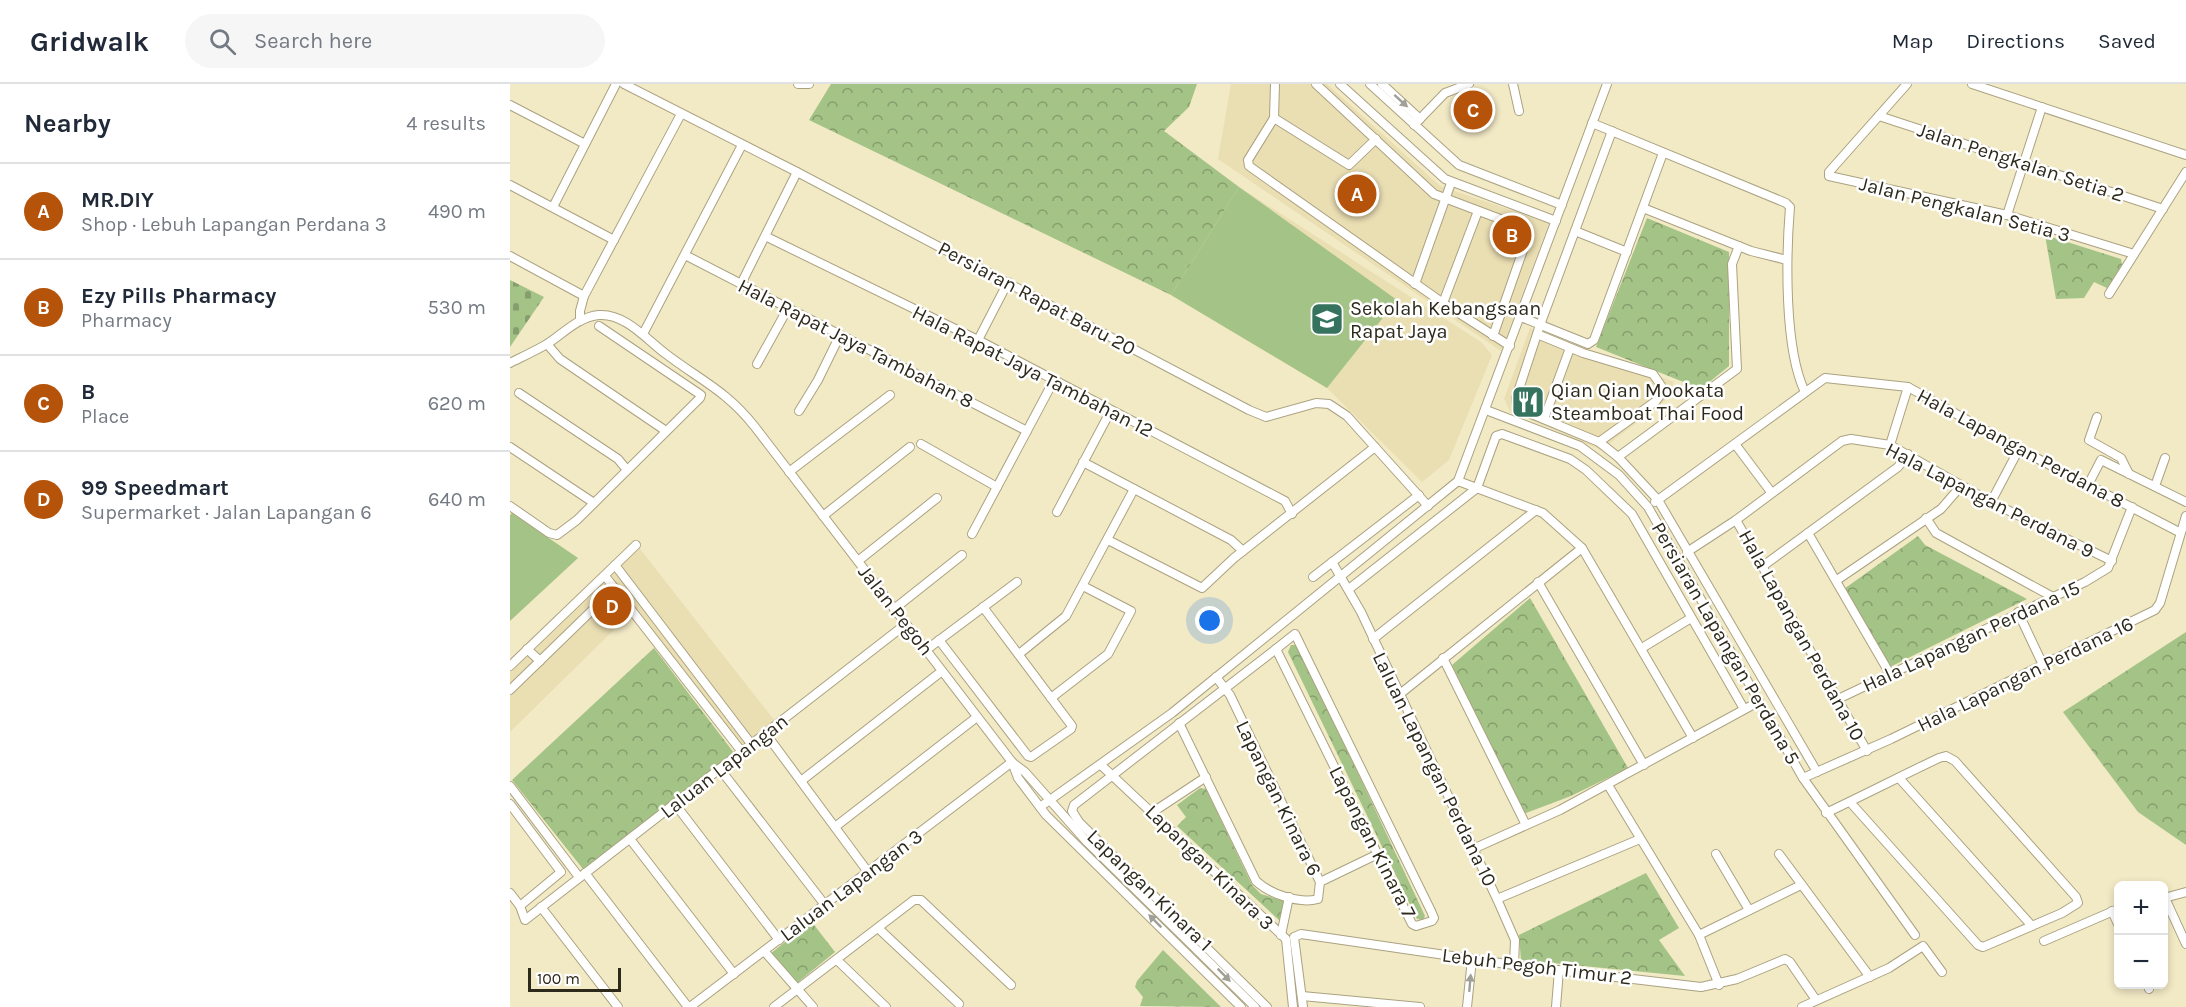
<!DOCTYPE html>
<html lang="en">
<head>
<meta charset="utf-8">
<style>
  :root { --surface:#fff; --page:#f6f6f7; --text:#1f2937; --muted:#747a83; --line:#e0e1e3; --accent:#b45309 }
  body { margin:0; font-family:Karla,sans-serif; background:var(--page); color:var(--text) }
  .controls { position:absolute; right:18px; bottom:18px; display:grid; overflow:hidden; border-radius:9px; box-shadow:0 3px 9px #0003 }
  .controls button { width:54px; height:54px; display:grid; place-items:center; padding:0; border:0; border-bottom:2px solid var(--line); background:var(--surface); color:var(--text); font:30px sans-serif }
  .scale { position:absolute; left:18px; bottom:15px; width:93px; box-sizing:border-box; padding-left:6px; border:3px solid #2d291b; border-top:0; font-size:16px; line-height:21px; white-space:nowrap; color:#2d291b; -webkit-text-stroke:4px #fff; paint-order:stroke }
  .you { position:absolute; left:700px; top:537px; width:21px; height:21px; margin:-15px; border:4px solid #fff; border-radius:50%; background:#1a73e8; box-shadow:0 0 0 9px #1a73e833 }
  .badge { display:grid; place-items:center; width:39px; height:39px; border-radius:50%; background:var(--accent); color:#fff; font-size:20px; font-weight:700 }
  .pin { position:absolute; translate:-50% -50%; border:3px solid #fff; box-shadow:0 2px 6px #0006 }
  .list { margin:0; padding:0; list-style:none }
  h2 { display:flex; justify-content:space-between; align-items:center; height:78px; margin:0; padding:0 24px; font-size:26px }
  h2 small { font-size:20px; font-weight:400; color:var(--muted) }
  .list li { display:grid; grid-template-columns:39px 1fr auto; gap:18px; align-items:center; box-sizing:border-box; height:96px; padding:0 24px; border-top:2px solid var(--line) }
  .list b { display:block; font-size:22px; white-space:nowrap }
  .list p { margin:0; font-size:20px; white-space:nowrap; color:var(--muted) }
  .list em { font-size:20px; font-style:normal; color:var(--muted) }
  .icon { flex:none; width:33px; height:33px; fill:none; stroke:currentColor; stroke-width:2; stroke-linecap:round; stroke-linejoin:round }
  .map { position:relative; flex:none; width:1676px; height:923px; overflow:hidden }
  header { display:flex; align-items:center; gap:36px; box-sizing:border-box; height:84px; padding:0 30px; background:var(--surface); border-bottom:2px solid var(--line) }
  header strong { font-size:28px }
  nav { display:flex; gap:33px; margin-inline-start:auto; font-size:21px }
  .search { width:420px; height:54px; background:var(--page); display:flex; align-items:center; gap:15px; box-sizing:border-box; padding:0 21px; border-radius:33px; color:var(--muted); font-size:22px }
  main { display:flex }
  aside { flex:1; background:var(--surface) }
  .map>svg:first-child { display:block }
</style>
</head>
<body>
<header>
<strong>Gridwalk</strong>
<div class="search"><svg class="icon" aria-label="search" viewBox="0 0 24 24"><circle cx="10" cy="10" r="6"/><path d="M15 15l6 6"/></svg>Search here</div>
<nav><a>Map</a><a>Directions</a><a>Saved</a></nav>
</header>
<main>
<aside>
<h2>Nearby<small>4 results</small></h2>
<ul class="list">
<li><span class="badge">A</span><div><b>MR.DIY</b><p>Shop · Lebuh Lapangan Perdana 3</p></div><em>490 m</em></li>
<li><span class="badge">B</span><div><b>Ezy Pills Pharmacy</b><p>Pharmacy</p></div><em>530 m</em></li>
<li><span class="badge">C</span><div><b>B</b><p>Place</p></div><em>620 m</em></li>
<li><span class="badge">D</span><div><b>99 Speedmart</b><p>Supermarket · Jalan Lapangan 6</p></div><em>640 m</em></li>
</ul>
</aside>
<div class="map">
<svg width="1676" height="923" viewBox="0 0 1676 923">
  <defs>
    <pattern id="forest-crowns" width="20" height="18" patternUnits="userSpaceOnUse" patternTransform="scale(1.5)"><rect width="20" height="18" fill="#a4c386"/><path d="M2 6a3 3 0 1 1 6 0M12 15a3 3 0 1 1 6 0" fill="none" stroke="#869e6d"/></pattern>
    <pattern id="cemetery-stones" width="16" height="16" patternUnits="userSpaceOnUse" patternTransform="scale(1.5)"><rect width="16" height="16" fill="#a4c386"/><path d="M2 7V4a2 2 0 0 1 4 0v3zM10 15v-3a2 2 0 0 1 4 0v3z" fill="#869e6d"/></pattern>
  </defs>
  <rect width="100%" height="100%" fill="#f2e9c5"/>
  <g fill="#eadeb3">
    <path d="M721,0H817L930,102L1039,139L991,267L708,75Z"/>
    <path d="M729,103L971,258L982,271L939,376L912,398L817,304L661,211Z"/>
    <path d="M1020,244L1164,298L1156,316L1091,366L1000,327L994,315Z"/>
    <path d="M123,456L268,641L232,668L122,528L0,648V583Z"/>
  </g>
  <g fill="#a4c386">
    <path d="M729,103L887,216L817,304L661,211Z"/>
    <path d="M2,429L68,474L0,537V431Z"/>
  </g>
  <g fill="url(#forest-crowns)">
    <path d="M321,0H687L679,23L654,47L729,103L661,211L299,36Z"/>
    <path d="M1137,134L1219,168V282L1191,305L1086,263Z"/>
    <path d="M1535,151L1611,175L1612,181L1597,204L1584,198L1574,214L1546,215Z"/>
    <path d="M1408,452L1415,461L1517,515L1380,583L1334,505Z"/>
    <path d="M1020,514L1118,684L1061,712L1013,730L942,581Z"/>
    <path d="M1676,548V761L1628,728L1553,628Z"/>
    <path d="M781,561H788L915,832L913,836L907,835L778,568Z"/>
    <path d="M144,564L224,669L73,785L2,696Z"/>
    <path d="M690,704L696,705L742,801L751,810L775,817L770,837L667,742L676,733L667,721Z"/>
    <path d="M1136,789L1169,844L1149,856L1175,892L1011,876L1009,851Z"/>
    <path d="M301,837L325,868L287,899L281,897L260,870Z"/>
    <path d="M653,866L711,923L630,922L633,913L625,903L627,897Z"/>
  </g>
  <path fill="url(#cemetery-stones)" d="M0,196L34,213L0,263Z"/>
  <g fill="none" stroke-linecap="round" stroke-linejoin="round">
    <g stroke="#aba280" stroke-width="10">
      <g id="minor">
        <path d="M114,0L287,88L739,326L756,333L806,319L819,320L837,332L918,422"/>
        <path d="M288,0H299"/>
        <path d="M765,0L764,34L738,76L739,82L933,219L1000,262"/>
        <path d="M806,0L924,110L1014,144L1019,149L983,252"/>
        <path d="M830,0L935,95L1046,137"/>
        <path d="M860,0L949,81L1052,121"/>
        <path d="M872,0L910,35"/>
        <path d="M1003,0L1009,27"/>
        <path d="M1397,0L1319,88V92L1497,131L1624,170"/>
        <path d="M1462,0L1676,71"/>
        <path d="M0,21L75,60"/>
        <path d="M1369,32L1653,125"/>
        <path d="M764,34L839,81L866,55"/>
        <path d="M1082,39L1276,119L1280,123C1276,172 1274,265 1295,308"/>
        <path d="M904,41L935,9L959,0"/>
        <path d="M1102,47L1030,241L1006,314L1007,322L1014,327L1089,358L1108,373L1148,416L1307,688"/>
        <path d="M0,101L104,156"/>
        <path d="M43,123L106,0"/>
        <path d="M1133,124L1241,167L1277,176"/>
        <path d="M1497,131L1532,23"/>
        <path d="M1065,147L1117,168"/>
        <path d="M257,153L468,256L775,417L782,430"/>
        <path d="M175,171L517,347"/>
        <path d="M0,172L74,212"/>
        <path d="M231,200L287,88"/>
        <path d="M905,200L941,99"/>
        <path d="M1599,210L1676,88"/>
        <path d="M933,219L968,127"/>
        <path d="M1011,233L1078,260L1084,256L1153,69"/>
        <path d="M70,237V227L74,212L171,30"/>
        <path d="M133,250L232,61"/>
        <path d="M1027,250L1073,269L1143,290L1154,306L1146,317L1089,358"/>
        <path d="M468,256L498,198"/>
        <path d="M37,260L50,275L156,347"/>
        <path d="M0,279C12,273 25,267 37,260C54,249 68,233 89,231C115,229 137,256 156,270C190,296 217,307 245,343L502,678L508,694L536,731L731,923"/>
        <path d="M247,280L278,224"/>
        <path d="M9,309L108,375L117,386"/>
        <path d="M976,326L1070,362L1109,391L1138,423L1293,694L1405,851"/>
        <path d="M289,327L308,296L330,251"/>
        <path d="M1587,333L1579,356L1611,374L1619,390"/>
        <path d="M1034,335L1060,264"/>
        <path d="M411,360L487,403"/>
        <path d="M1225,360L1261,408"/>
        <path d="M1380,361L1398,303"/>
        <path d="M0,363L84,419"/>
        <path d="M1108,373L1227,285L1222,180L1229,162"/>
        <path d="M573,378L721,456L733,467"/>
        <path d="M279,388L380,311"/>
        <path d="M948,397L1033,429L1072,464L1183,654"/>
        <path d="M1578,401L1591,376L1676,418"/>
        <path d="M1645,402L1655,374"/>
        <path d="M1145,418L1315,294L1398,303L1509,365L1669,448"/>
        <path d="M1481,418L1509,365"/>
        <path d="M0,422L39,449L47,451L67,436L190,314L191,311L89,242"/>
        <path d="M547,428L600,328"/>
        <path d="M313,432L400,363"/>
        <path d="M1416,434L1426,449L1541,512"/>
        <path d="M1226,436L1357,667"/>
        <path d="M1298,449L1380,590"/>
        <path d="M462,450L543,298"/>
        <path d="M598,456L692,504L724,474L865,363"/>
        <path d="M1177,468L1226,436L1332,357L1341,355L1380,361L1481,418L1602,477"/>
        <path d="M348,477L427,414"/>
        <path d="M822,478L851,528L987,815L1005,856L1004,881"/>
        <path d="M105,481L242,661"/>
        <path d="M1253,482L1388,383L1398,370"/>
        <path d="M95,492L232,668"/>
        <path d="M803,493L909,411"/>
        <path d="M1327,496L1431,425L1451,402"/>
        <path d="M1028,498L1134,681"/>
        <path d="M839,505L967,404L986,352L992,350L1060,375L1076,386L1122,430L1234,625"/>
        <path d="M384,525L452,471"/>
        <path d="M1508,528L1533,581"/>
        <path d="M785,550L921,827L924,834L922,837L906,842L902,840L766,565Z"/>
        <path d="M863,555L1026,426"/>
        <path d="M429,556L518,672L521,673L561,645L562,642L473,523"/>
        <path d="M1132,564L1181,534"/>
        <path d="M17,565L30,577"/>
        <path d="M416,566L507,498"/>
        <path d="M509,570L556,532L624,405"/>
        <path d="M933,574L1016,741"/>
        <path d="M0,582L126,461"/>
        <path d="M0,606L105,504"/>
        <path d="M890,610L1072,464"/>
        <path d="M541,614L598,570L621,527L573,502"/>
        <path d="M1328,615L1575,498L1598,484L1622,423"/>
        <path d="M669,639L746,797C760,810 789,820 808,815L810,798L720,611L706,593"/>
        <path d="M256,650L358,788"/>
        <path d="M503,679L515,688L577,758L745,923"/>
        <path d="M591,681L776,855L783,923"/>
        <path d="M210,685L315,821"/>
        <path d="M1293,694L1381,655L1645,526L1650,519L1676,432"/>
        <path d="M1389,694L1522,842"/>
        <path d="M291,697L432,587"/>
        <path d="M1098,701L1189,851L1209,901"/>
        <path d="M0,702L69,793"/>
        <path d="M0,720L51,788L10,822"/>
        <path d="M165,720L269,856"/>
        <path d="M530,723L662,629L948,397L1097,0"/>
        <path d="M643,728L696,693"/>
        <path d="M1316,729C1354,711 1391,692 1429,674L1436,672L1445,677L1566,813L1568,819L1552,829L1473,863L1468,861L1340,718"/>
        <path d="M325,743L467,633"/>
        <path d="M120,755L224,890"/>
        <path d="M963,765L1050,726L1248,618"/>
        <path d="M1206,770L1239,826"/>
        <path d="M1269,770L1360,893"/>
        <path d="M75,789L178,923"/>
        <path d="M810,798L868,770"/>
        <path d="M0,809L10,822L15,836L396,540"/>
        <path d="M1654,814L1676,808"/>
        <path d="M1655,814L1676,860"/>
        <path d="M987,815L1130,755"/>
        <path d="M31,823L108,923"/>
        <path d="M1602,827L1608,840"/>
        <path d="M368,844L449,920"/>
        <path d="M771,851L779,813"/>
        <path d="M1189,851L1291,801"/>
        <path d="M1534,857L1608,825"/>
        <path d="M254,867L303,923"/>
        <path d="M327,876L376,923"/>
        <path d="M1637,900L1639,905"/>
        <path d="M792,912L910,923"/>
        <path d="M180,923L502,678"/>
        <path d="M264,923L404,816H411L501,901"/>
        <path d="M757,923L569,738L562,727L564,721L766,565"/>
        <path d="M793,923L784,853L791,850L1004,881L1191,903L1227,895L1275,875L1280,878L1306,916"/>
        <path d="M957,923L962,875"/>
        <path d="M1046,923L1049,886"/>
        <path d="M1292,923L1379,884L1413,862L1432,888"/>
      </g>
    </g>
    <use href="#minor" stroke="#fff" stroke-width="8"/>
  </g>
  <defs><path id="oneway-solid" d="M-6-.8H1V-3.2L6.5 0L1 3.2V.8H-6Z" transform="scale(1.5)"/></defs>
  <g fill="#a09f98">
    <use href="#oneway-solid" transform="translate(891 17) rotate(42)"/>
    <use href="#oneway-solid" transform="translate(645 837) rotate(-135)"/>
    <use href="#oneway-solid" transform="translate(714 891) rotate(45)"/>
    <use href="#oneway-solid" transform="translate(960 899) rotate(-85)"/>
  </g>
  <defs>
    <g id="school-square" transform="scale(1.725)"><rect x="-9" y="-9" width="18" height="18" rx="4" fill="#36735f" stroke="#fff"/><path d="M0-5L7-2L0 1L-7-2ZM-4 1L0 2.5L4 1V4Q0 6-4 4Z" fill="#fff"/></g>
    <g id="restaurant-square" transform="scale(1.725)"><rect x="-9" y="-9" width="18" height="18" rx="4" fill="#36735f" stroke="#fff"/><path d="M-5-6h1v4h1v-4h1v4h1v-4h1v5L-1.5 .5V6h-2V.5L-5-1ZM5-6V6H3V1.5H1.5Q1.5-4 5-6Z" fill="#fff"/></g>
  </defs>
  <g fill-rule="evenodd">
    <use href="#school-square" x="817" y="235"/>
    <use href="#restaurant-square" x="1018" y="318"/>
  </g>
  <g text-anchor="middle" stroke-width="5" stroke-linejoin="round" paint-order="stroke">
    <g font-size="20" fill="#2d291b" stroke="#fff">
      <text transform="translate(1511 78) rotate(18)" y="7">Jalan Pengkalan Setia 2</text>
      <text transform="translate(1455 125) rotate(14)" y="7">Jalan Pengkalan Setia 3</text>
      <text transform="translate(527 214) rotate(28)" y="7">Persiaran Rapat Baru 20</text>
      <text transform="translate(346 259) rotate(27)" y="7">Hala Rapat Jaya Tambahan 8</text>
      <text transform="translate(523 287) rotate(27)" y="7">Hala Rapat Jaya Tambahan 12</text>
      <text transform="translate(1511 364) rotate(28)" y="7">Hala Lapangan Perdana 8</text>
      <text transform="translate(1480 416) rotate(27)" y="7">Hala Lapangan Perdana 9</text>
      <text transform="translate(386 526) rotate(52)" y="7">Jalan Pegoh</text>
      <text transform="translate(1292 551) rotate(61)" y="7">Hala Lapangan Perdana 10</text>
      <text transform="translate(1461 552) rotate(-25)" y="7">Hala Lapangan Perdana 15</text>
      <text transform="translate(1216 559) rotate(60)" y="7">Persiaran Lapangan Perdana 5</text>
      <text transform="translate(1515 590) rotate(-26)" y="7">Hala Lapangan Perdana 16</text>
      <text transform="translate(214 682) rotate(-38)" y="7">Laluan Lapangan</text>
      <text transform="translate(925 685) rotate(64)" y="7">Laluan Lapangan Perdana 10</text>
      <text transform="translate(769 714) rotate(64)" y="7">Lapangan Kinara 6</text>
      <text transform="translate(863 758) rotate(63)" y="7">Lapangan Kinara 7</text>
      <text transform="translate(700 783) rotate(44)" y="7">Lapangan Kinara 3</text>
      <text transform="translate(341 801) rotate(-37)" y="7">Laluan Lapangan 3</text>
      <text transform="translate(640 806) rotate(44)" y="7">Lapangan Kinara 1</text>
      <text transform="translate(1027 882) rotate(7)" y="7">Lebuh Pegoh Timur 2</text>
    </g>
    <g font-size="20" fill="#2d291b" stroke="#fff" text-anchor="start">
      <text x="840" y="231">Sekolah Kebangsaan<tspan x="840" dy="23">Rapat Jaya</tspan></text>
      <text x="1041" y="313">Qian Qian Mookata<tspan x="1041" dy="23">Steamboat Thai Food</tspan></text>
    </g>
  </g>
</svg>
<div class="controls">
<button>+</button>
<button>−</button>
</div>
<div class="scale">100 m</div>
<div class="you"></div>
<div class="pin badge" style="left:847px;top:110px">A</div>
<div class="pin badge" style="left:1002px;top:151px">B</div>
<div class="pin badge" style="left:963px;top:26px">C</div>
<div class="pin badge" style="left:102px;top:522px">D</div>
</div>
</main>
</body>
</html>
